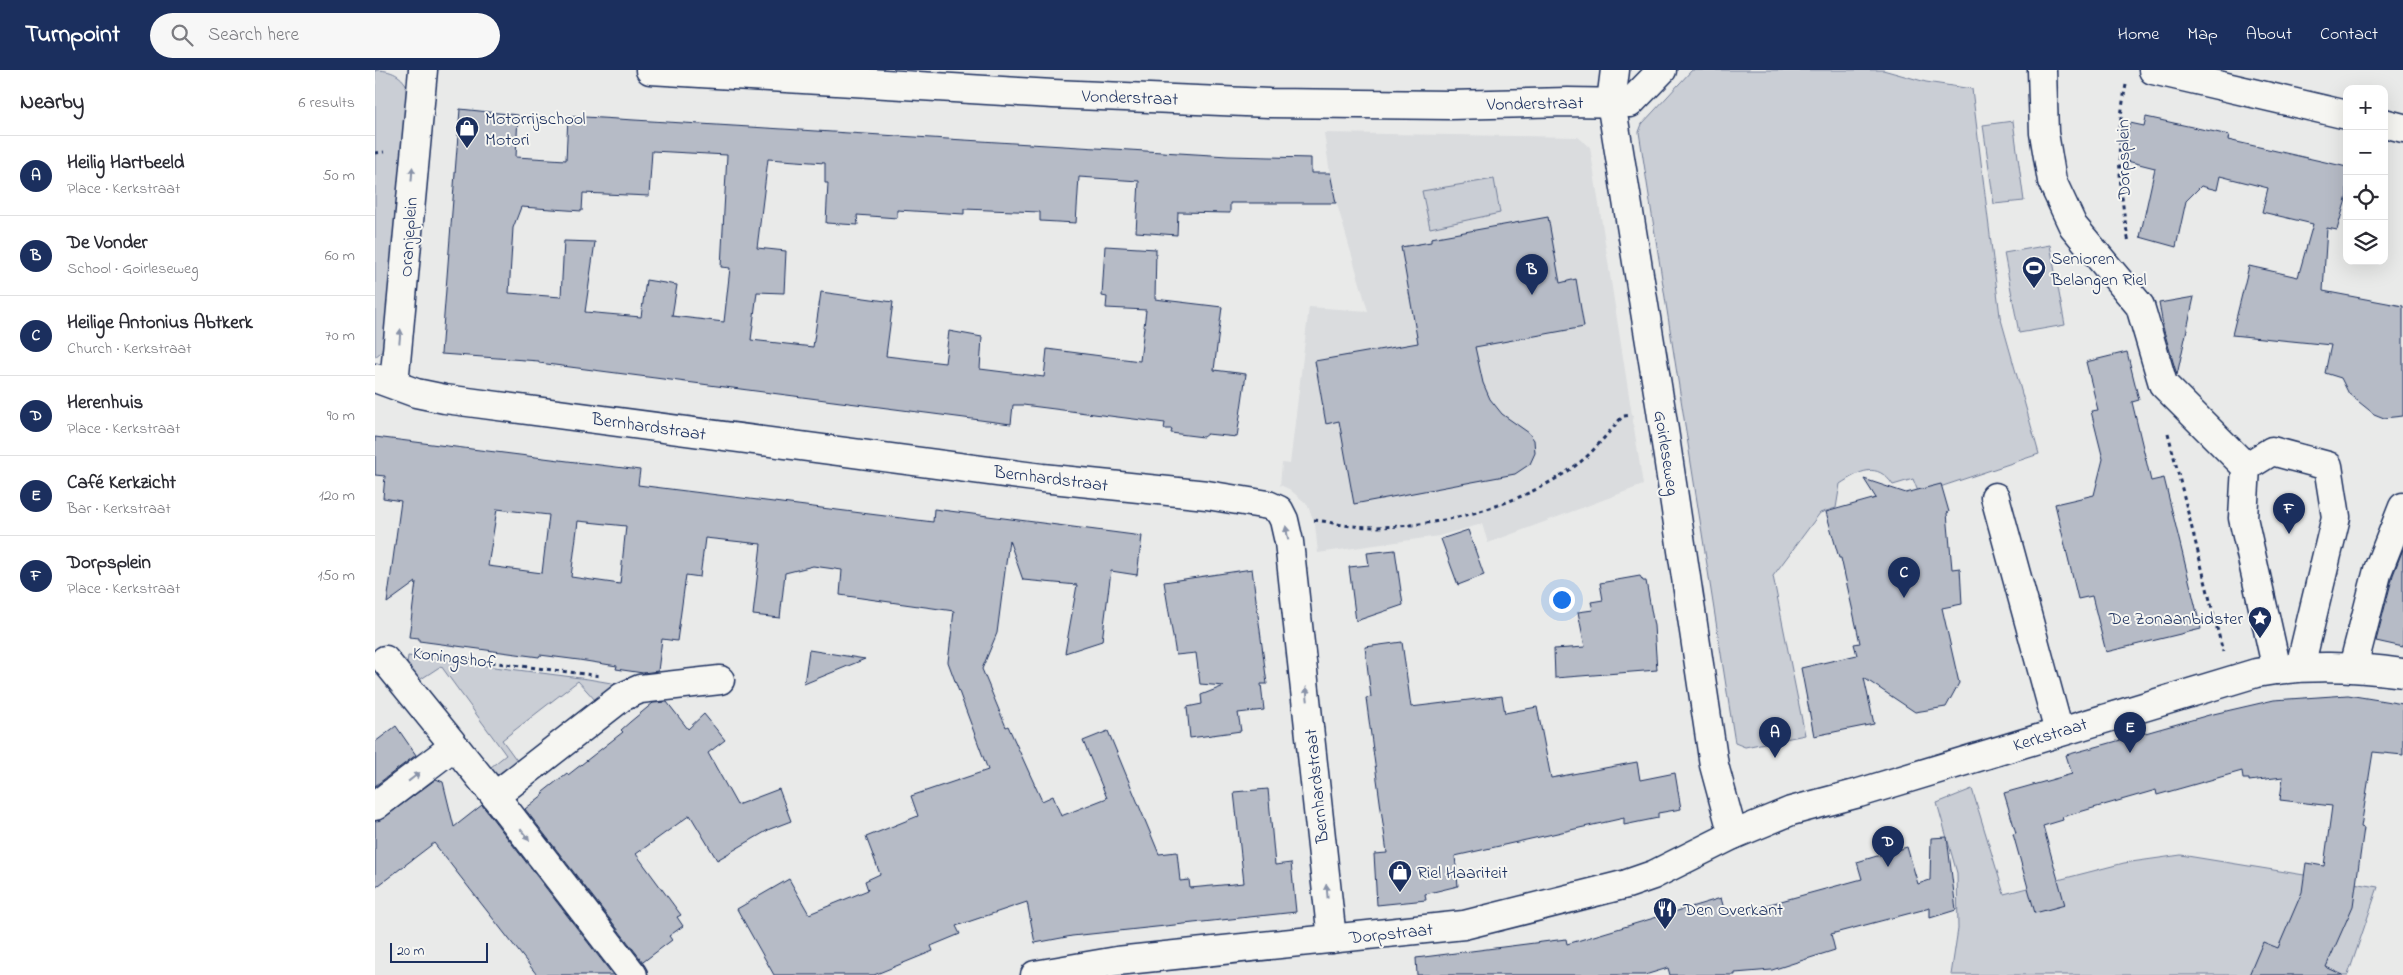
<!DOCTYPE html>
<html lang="en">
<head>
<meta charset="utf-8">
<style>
  :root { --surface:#fff; --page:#f7f7f7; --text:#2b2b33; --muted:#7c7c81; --line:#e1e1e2; --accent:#1b2f5e }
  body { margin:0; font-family:"Indie Flower",sans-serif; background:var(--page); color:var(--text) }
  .controls { position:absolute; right:15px; top:15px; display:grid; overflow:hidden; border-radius:10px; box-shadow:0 5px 20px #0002 }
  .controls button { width:45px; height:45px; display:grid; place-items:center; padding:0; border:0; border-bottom:1px solid var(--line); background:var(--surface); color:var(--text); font:25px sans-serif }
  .scale { position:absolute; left:15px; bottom:12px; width:98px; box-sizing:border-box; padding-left:5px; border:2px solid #1b2f5e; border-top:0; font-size:14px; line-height:18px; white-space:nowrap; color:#1b2f5e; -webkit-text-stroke:4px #f6f6f2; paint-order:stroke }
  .you { position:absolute; left:1186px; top:529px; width:18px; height:18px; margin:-12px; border:4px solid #fff; border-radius:50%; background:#1a73e8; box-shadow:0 0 0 8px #1a73e833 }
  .badge { display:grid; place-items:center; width:32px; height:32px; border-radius:50%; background:var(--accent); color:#fff; font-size:16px; font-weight:700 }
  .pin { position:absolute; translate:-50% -41px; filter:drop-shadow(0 1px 2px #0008) }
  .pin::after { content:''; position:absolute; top:26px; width:18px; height:15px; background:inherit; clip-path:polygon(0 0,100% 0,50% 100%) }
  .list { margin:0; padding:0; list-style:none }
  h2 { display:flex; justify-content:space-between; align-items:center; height:65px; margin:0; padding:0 20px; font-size:21px }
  h2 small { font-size:16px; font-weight:400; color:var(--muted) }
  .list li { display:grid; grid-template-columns:32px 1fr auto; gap:15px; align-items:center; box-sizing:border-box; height:80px; padding:0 20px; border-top:1px solid var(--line) }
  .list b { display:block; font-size:19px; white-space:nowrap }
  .list p { margin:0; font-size:16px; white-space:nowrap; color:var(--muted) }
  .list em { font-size:16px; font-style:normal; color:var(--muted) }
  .icon { flex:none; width:28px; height:28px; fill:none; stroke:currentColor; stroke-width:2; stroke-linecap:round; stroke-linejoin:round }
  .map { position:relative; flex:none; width:2028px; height:905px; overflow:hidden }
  header { display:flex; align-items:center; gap:30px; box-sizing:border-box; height:70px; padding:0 25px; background:var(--accent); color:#fff }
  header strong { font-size:24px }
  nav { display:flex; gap:28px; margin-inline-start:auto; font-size:18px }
  .search { width:350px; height:45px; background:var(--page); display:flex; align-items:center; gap:12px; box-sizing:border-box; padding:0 18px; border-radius:28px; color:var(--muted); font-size:19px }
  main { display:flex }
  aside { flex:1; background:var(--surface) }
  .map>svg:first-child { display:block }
</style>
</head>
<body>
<header>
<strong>Turnpoint</strong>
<div class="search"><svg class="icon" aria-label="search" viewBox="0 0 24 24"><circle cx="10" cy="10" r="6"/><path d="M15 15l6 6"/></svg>Search here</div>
<nav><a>Home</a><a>Map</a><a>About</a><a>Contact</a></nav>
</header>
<main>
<aside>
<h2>Nearby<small>6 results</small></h2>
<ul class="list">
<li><span class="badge">A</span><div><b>Heilig Hartbeeld</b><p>Place · Kerkstraat</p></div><em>50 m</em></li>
<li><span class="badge">B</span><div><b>De Vonder</b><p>School · Goirleseweg</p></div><em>60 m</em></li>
<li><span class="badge">C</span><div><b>Heilige Antonius Abtkerk</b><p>Church · Kerkstraat</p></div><em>70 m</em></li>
<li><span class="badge">D</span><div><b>Herenhuis</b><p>Place · Kerkstraat</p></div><em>90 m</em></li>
<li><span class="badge">E</span><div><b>Café Kerkzicht</b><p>Bar · Kerkstraat</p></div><em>120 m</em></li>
<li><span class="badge">F</span><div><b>Dorpsplein</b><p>Place · Kerkstraat</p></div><em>150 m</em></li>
</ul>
</aside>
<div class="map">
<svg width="2028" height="905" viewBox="0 0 2028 905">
  <rect width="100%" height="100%" fill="#e9eae9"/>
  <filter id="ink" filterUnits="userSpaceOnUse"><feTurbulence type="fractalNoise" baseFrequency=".02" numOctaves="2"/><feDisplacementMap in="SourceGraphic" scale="10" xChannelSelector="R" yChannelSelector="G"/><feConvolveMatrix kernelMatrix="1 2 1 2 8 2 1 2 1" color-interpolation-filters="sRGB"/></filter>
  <g filter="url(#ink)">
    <path fill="#dadcde" d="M949,63L1203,67L1215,77L1268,415L1113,473L1107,454L1064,466L943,483L940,454L932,434L914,419L905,415L907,393L915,394L934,237L993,241L957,117Z"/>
    <g fill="#caced5" stroke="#727e9a">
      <path d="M0,0C16,0 28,5 34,21L10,279L0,287Z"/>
      <path d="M1317,0H1508L1551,12L1597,19L1625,246L1664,384L1544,424L1538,409L1518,415C1502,391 1485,401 1465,414L1461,438L1445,443L1398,506L1430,665L1370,677L1360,673L1264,62L1267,54Z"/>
      <path d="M1638,51L1649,131L1619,134L1608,55Z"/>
      <path d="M1119,109L1125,143L1055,158L1047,121Z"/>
      <path d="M1675,175L1690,255L1644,263L1629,183Z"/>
      <path d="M33,586L213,609L242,614L221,631L203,611L127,670L143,692L120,706L111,701L131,685L66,596L43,611L32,595Z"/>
      <path d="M1597,719L1629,824L1749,793L1806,785L2003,817L1973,905H1576L1583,859L1582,803L1562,733Z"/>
    </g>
    <g fill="#b6bbc6" stroke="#1b2f5e" fill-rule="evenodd">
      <path d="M85,39L143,45L141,87L191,90L193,46L853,86L936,88V103H955L961,133H855V143L803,142L802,165L761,162L764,111L704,107L701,153L665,151V142L589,139V144L522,140V148L482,145L483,155L451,153L453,113H450V93L393,89L382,178L411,181L409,223L382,222L376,270L438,277L446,222L518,232L511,286L570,293L574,261L607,267L605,299L669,307L672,279L765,291L771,240L731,238L732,227L727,226L730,176L781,179L780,229L847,237L839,300L871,304L862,367L832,364L828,367L796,363L797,359H789L790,353L648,335H638L636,354L164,293V291L66,284ZM277,81L352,85L346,197L355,198L349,252L297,246L302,215L271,210L266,247L210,242L220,172L189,171L186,227L134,223L138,158L146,137L207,141L208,123L274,126Z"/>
      <path d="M1771,47L1854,65L1853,70L1972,97V126L1962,160L1952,158L1948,221L2028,236V346L2009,348L1999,344L1974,324L1966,308L1950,303L1956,275L1857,265L1874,196L1923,207L1938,154L1887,142L1893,118L1845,106L1842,120L1826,116L1811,131L1801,177L1765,167L1780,98L1752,91L1751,68L1755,53L1769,56Z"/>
      <path d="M1173,147L1185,213L1201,209L1209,257L1100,277L1108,313L1115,329L1127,344L1154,363L1159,370L1160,383L1155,394L1140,404L979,434L964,351L951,354L940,291L1043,273L1026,177L1056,172V168Z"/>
      <path d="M1819,227L1802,305L1789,261L1784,233Z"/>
      <path d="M1752,282L1764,330L1757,332L1776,411L1789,408L1826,559L1731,582L1717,526L1703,529L1680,434L1719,425L1728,389L1716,341L1723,340L1711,292Z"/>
      <path d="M0,367L265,400L263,415L558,452L559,439L767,466L762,505L736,501L727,571L690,583L702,515L648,510L634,470L622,563L607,599L631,657L633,656L667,731L678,726L686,746L732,728L708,671L733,661L784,784L802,782L805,811L814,810L815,818L869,813L859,722L893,719L900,795L916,793L921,842L697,866L660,873L652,832L581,856L585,864L556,876L558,881L499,905H399L362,839L414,809L434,844L493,820L490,811L505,804L491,767L543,746L536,726L613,700L573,592L579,541L465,525L467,500L438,496L410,503L405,548L378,545L386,474L330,468L325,507L311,505L302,571L287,569L283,601L268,603L241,599L242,596L204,590L165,585L164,587L44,571V568L34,567L41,512L12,533L26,431L8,428L10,406L0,405ZM122,439L174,445L167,503L113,496ZM203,451L251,456L245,514L196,507Z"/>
      <path d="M1489,409L1531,423L1566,414L1574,442L1572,443L1577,499L1585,498L1587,534L1567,538L1584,613L1571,637L1540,642L1489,608L1499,654L1439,666L1426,598L1482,585L1479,574L1485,573L1466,488H1464L1451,442L1501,428Z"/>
      <path d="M1093,460L1109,505L1083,515L1066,469Z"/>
      <path d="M2028,479V577L2001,571L2018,505Z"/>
      <path d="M1020,480L1028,535L981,551L974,497L994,495L992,483Z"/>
      <path d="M877,499L892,614H886L889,640L863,643L866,661L815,668L812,637L827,634L826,625L849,616L825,614L821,583L801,585L789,512Z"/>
      <path d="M1265,506L1268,511H1271L1279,556L1282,600L1180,608L1179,579L1210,577L1203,542L1218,540L1216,532L1228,530L1225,513Z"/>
      <path d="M1027,572L1036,637L1127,626L1130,643L1162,637L1176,708L1262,692L1265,710L1300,703L1306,739L1283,743V748L1249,755V748L1080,786L1083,816L1050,824L1051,830L1002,835L999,784L1012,783L991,628L996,627L990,577Z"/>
      <path d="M434,580L490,589L429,614Z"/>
      <path d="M1973,625L2028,634V685L1998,682L1986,757L1989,758L1978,836L1951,897L1968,905H1874L1888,872L1903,878L1927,822L1931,793L1949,796L1957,736L1905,730L1908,707L1874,711V709H1868L1867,701L1782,725L1781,720L1687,747L1688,750L1668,756L1690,835L1660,843L1638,764L1641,763L1629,723L1697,704L1691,685L1728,675L1834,645L1899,630Z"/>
      <path d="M292,632L313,659L329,644L350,670L333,683L362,735L404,719L416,751L395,759L342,790L315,745L261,784L306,845L302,847L308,856L294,866L297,870L268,892L150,739L169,724L168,722L192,703L193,705L248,662L246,660L255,652L278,633Z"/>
      <path d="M21,656L41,685L0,716V672Z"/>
      <path d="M61,709L68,712L79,757L107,735L238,905H162L59,773L0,818V751L9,748Z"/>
      <path d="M1572,767L1581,840L1555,848V838L1456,864L1460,880L1397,900L1360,903V905H1295L1293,898L1270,905H1042L1041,888L1191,869L1192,874L1346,828L1351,846L1487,809L1482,792L1532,777L1543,814L1555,810L1556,768Z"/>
    </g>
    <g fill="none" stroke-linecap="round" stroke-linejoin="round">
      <g stroke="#1b2f5e" stroke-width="31">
        <g id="minor">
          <path d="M275,0L678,24L894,33L1075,35L1193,32L1255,33L1287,0"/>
          <path d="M1240,0L1236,32L1286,340L1339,695L1358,765"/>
          <path d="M1667,0L1669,63L1677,111L1698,156L1765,236L1788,314L1871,397L1868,448L1902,600"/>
          <path d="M1778,0L1972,45"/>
          <path d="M2009,53L2028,58"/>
          <path d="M0,308L41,323L70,329L667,408L832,425L893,435L904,440L909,450L914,472L957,869"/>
          <path d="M19,314L48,0"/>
          <path d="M1871,397L1897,381L1953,396L1961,447L1925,597"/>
          <path d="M1620,427L1684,662"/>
          <path d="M10,590L120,726L258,905"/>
          <path d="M1978,597L2003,500L2028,437"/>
          <path d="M120,726L247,627L265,619L345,610"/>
          <path d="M0,736L79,676"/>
          <path d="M660,905L742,891L1089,855L1252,814L1278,805L1358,765L1416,741L1484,723L1881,603C1931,594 1978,596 2028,603"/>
        </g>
      </g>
      <g stroke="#1b2f5e" stroke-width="3" stroke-dasharray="4 4" stroke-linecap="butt">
        <path d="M1751,15C1740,67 1744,122 1754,173"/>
        <path d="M0,83L9,82"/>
        <path d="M1793,363L1848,582"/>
        <path d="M939,450C952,451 964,455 977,456C1051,462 1145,438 1204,393C1220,381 1234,361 1248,346L1257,345"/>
        <path d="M45,583L225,606"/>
      </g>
      <use href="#minor" stroke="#f6f6f2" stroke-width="28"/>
    </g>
    <defs><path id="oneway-solid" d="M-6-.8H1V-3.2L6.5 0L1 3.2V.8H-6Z" transform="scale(1.25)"/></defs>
    <g fill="#8892a8">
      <use href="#oneway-solid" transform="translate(37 104) rotate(-86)"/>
      <use href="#oneway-solid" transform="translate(25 266) rotate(-85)"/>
      <use href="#oneway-solid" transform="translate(912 463) rotate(-100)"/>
      <use href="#oneway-solid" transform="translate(932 624) rotate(-96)"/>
      <use href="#oneway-solid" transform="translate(39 707) rotate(-38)"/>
      <use href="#oneway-solid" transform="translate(150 765) rotate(52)"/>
      <use href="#oneway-solid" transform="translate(952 821) rotate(-95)"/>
    </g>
  </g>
  <defs>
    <g id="shop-pin" transform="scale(1.25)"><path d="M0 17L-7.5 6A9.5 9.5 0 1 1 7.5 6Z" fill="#1b2f5e" stroke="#f6f6f2"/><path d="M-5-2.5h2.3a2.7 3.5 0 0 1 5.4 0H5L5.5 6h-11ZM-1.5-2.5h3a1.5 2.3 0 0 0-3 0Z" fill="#fff"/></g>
    <g id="stadium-pin" transform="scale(1.25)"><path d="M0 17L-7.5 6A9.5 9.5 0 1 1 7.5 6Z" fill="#1b2f5e" stroke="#f6f6f2"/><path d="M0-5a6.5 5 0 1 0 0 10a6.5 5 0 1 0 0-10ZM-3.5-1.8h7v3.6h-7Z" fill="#fff"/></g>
    <g id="sight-pin" transform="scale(1.25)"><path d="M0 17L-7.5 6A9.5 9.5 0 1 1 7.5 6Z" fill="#1b2f5e" stroke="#f6f6f2"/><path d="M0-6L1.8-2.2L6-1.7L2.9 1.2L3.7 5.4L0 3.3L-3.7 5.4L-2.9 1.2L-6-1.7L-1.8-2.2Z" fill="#fff"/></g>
    <g id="restaurant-pin" transform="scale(1.25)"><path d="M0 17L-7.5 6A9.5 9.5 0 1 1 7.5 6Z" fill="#1b2f5e" stroke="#f6f6f2"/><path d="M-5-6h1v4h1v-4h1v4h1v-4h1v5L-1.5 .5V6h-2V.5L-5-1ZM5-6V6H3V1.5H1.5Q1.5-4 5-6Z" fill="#fff"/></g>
  </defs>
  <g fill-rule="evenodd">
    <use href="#shop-pin" x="92" y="58"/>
    <use href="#stadium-pin" x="1659" y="198"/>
    <use href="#sight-pin" x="1885" y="548"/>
    <use href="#shop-pin" x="1025" y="802"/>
    <use href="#restaurant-pin" x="1290" y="839"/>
  </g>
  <g text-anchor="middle" stroke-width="4" stroke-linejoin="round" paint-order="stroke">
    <g font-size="18" fill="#1b2f5e" stroke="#f6f6f2">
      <text transform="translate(755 27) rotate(2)" y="6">Vonderstraat</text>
      <text transform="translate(1160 33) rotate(-1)" y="6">Vonderstraat</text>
      <text transform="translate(1748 89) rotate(-91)" y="6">Dorpsplein</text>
      <text transform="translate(33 167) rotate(-86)" y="6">Oranjeplein</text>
      <text transform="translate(274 356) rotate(8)" y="6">Bernhardstraat</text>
      <text transform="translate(1292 383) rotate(81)" y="6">Goirleseweg</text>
      <text transform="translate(676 408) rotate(7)" y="6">Bernhardstraat</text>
      <text transform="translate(79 587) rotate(7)" y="6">Koningshof</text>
      <text transform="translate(1675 664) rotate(-17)" y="6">Kerkstraat</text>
      <text transform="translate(941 716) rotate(-96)" y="6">Bernhardstraat</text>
      <text transform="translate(1016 863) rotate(-6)" y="6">Dorpstraat</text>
    </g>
    <g font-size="18" fill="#1b2f5e" stroke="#f6f6f2" text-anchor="start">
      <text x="110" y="54">Motorrijschool<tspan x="110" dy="21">Motori</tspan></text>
      <text x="1676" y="194">Senioren<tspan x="1676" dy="21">Belangen Riel</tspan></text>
      <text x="1868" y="554" text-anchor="end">De Zonaanbidster</text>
      <text x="1042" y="808">Riel Haariteit</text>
      <text x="1308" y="845">Den Overkant</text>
    </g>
  </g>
</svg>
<div class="controls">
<button>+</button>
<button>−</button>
<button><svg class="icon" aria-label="locate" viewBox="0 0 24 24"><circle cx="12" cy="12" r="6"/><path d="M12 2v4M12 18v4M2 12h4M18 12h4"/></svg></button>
<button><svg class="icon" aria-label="layers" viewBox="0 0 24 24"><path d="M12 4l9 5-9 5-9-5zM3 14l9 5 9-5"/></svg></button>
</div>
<div class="scale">20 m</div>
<div class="you"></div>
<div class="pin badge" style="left:1400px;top:688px">A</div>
<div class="pin badge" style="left:1157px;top:225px">B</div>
<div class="pin badge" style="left:1529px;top:528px">C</div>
<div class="pin badge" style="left:1513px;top:797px">D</div>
<div class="pin badge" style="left:1755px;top:683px">E</div>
<div class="pin badge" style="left:1914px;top:464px">F</div>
</div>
</main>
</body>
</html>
